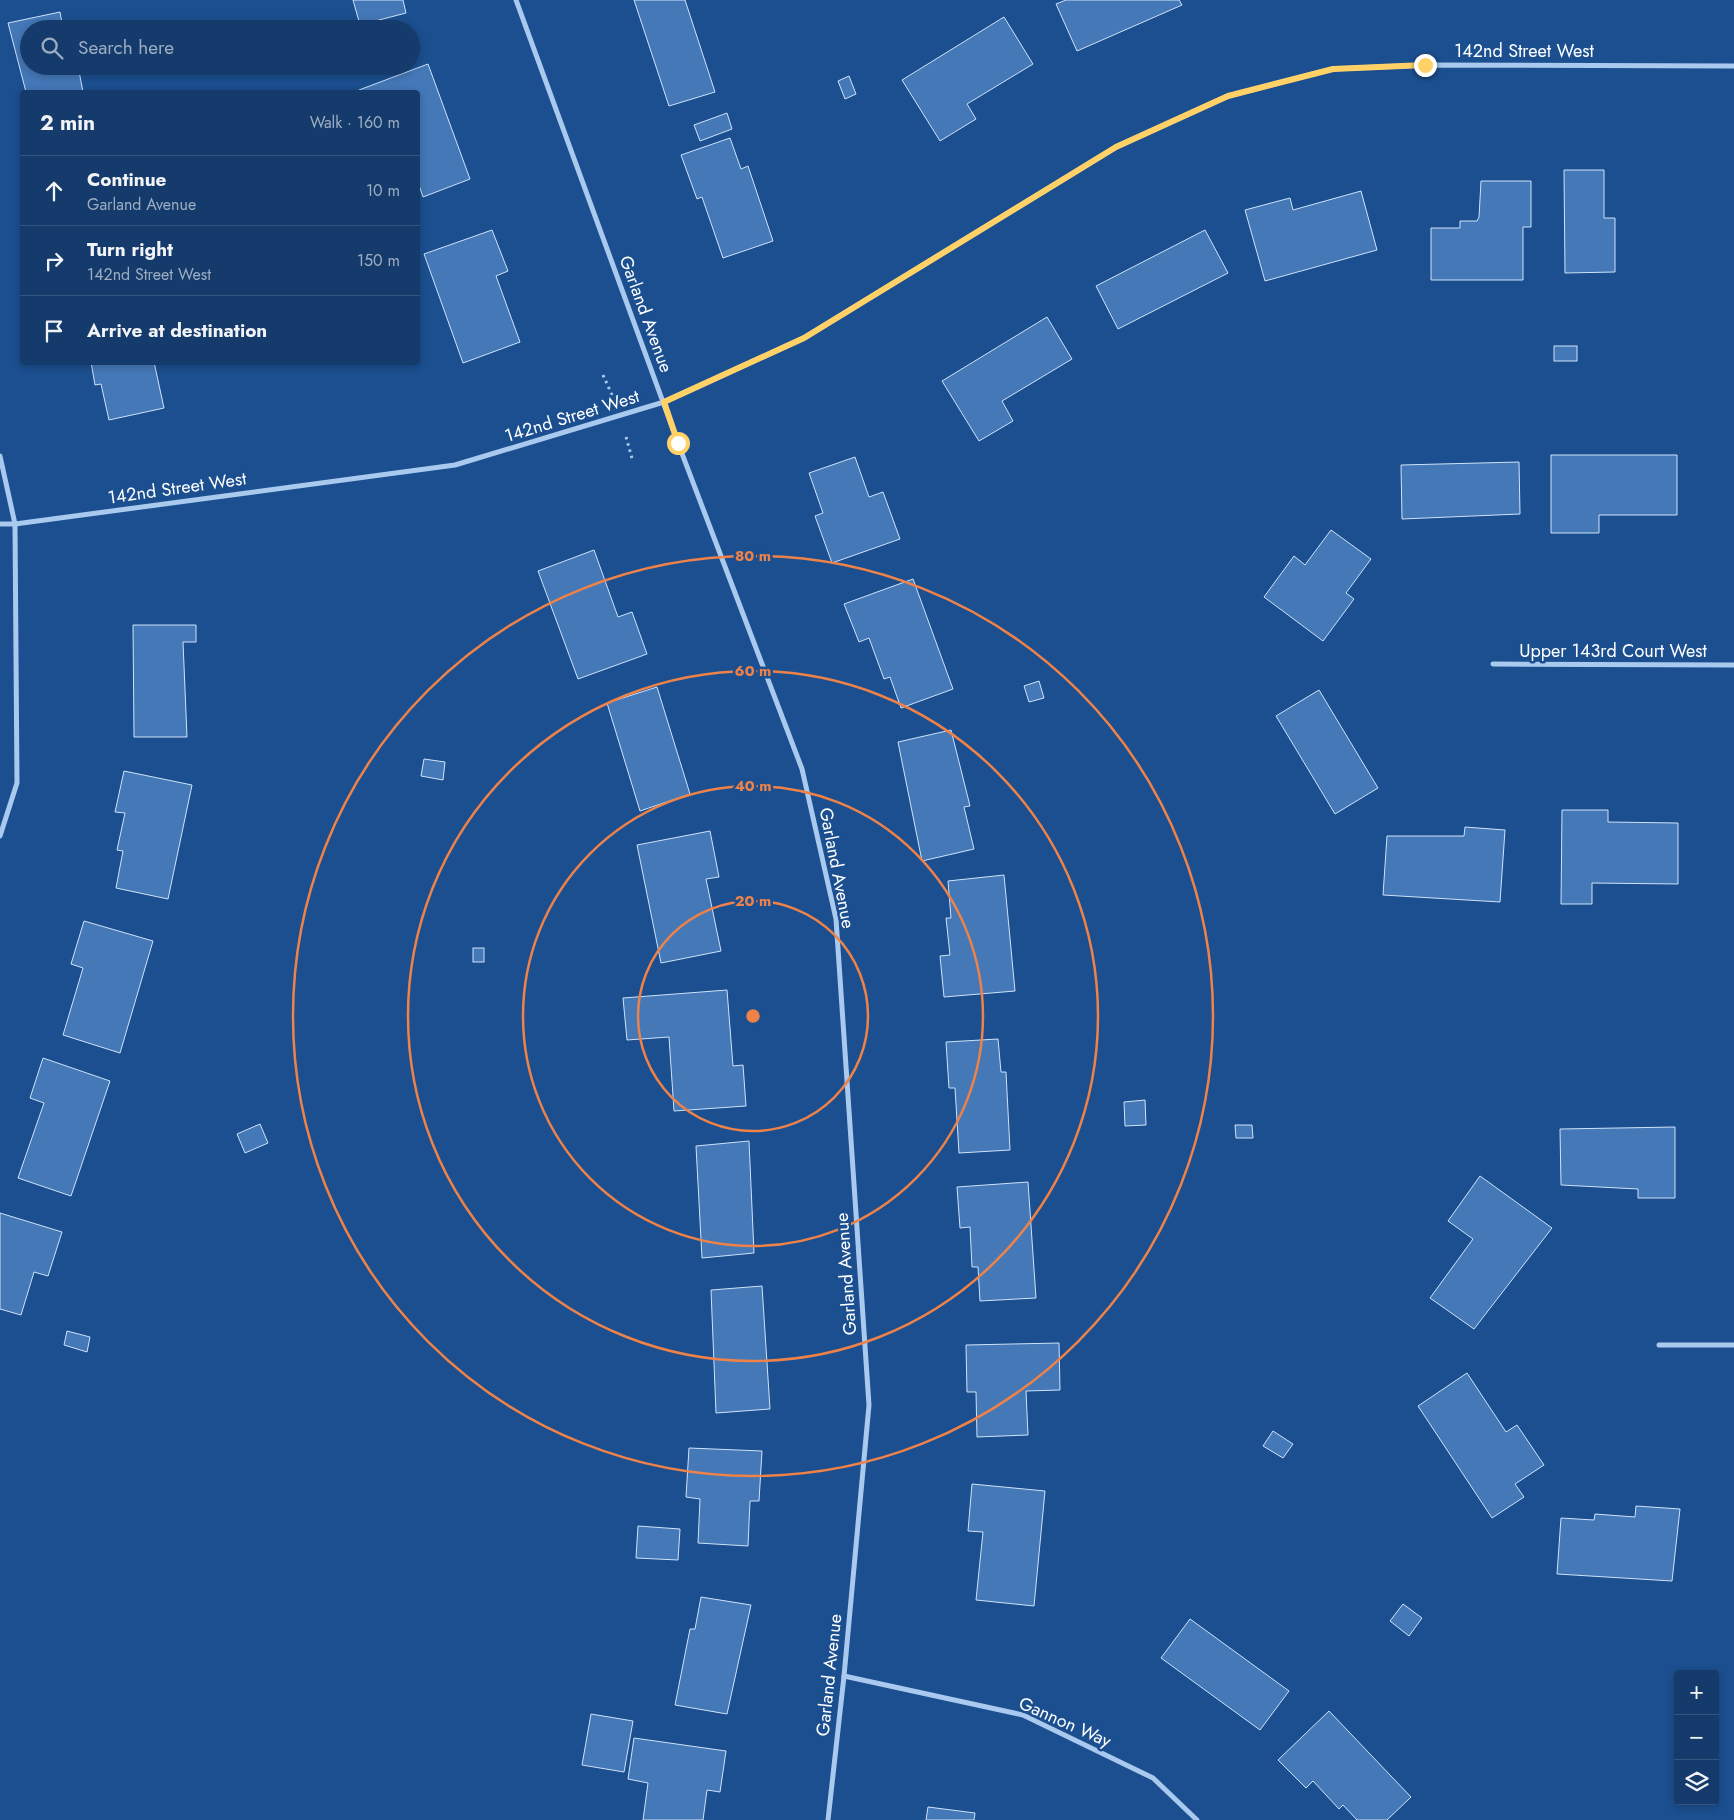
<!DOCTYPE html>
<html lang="en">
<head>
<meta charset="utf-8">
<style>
  :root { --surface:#143b6b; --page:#1d4271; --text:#f1f3f6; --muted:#9dadc1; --line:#33557e }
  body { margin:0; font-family:Jost,sans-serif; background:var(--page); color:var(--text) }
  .controls { position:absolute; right:15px; bottom:15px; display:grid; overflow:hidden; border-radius:5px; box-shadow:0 2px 8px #0003 }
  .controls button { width:45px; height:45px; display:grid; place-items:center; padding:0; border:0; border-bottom:1px solid var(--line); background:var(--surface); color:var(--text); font:25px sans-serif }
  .stop { position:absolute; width:15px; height:15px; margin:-11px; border:4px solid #ffd166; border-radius:50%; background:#fff }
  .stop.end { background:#ffd166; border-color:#fff; box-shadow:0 1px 5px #0008 }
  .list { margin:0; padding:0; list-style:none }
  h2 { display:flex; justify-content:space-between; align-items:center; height:65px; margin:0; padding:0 20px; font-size:21px }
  h2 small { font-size:16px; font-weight:400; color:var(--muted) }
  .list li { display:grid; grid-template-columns:32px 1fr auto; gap:15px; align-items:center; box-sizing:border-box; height:70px; padding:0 20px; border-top:1px solid var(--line) }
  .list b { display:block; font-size:19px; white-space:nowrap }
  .list p { margin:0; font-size:16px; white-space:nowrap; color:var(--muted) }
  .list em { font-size:16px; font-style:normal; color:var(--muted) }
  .icon { flex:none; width:28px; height:28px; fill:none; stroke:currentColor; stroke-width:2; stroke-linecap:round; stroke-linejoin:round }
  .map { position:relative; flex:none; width:1734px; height:1820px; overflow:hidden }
  .search { position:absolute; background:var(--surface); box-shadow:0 2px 8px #0003; left:20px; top:20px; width:400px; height:55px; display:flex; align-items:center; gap:12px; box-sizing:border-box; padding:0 18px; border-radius:28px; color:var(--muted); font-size:19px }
  .panel { position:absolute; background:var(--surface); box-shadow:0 2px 8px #0003; left:20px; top:90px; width:400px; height:275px; border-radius:5px }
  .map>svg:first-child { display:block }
</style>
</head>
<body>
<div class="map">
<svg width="1734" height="1820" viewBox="0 0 1734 1820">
  <rect width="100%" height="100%" fill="#1b4f8f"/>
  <g fill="#4478b7" stroke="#cfe3fa">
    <path d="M353,0H403L406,13L360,25Z"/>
    <path d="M634,0H685L715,92L669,106Z"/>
    <path d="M1066,0H1179L1182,5L1077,51L1056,4Z"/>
    <path d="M60,12L63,29H29V66H78L83,92H26L8,23Z"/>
    <path d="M1004,17L1033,64L967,104L976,119L940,141L902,80Z"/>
    <path d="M428,64L470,179L423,197L418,182V92H360L359,90Z"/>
    <path d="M849,76L856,94L845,99L838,81Z"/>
    <path d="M727,113L732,129L700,141L694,125Z"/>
    <path d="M730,138L741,169L748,166L773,241L723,258L702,197L697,199L681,155Z"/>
    <path d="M1564,170H1604V218H1615V272L1565,273Z"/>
    <path d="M1481,181H1531V227H1523V280H1431V228H1460V221H1477L1479,217Z"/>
    <path d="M1361,191L1377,250L1265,281L1245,210L1290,198L1293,210Z"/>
    <path d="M492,230L508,271L496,276L520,342L463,363L424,254Z"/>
    <path d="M1205,230L1228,273L1118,329L1096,286Z"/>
    <path d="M1047,317L1072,359L1002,401L1013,421L979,441L942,381Z"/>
    <rect x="1554" y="346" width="23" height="15"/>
    <path d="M91,362H154L164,408L109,420L101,384L95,385Z"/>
    <path d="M1551,455H1677V515H1599V533H1551Z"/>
    <path d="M855,457L869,497L883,492L900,539L832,563L815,516L823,513L809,473Z"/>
    <path d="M1519,462L1520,514L1402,519L1401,465Z"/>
    <path d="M1331,530L1371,559L1346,593L1354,599L1323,641L1264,597L1294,556L1305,565Z"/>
    <path d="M594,550L618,617L632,612L647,654L578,679L538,571Z"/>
    <path d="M913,579L953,689L901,708L890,677L884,679L869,638L859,642L844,604Z"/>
    <path d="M133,625H196V642H183L187,737H134Z"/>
    <path d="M1039,681L1044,698L1029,702L1024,686Z"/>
    <path d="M657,687L690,794L640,811L607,703Z"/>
    <path d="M1319,690L1378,788L1335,814L1276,716Z"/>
    <path d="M951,730L970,806L964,807L974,849L922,861L898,742Z"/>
    <path d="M424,759L445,762L443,780L421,776Z"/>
    <path d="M124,771L192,785L168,899L116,888L123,851L117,850L125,813L115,812Z"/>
    <path d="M1562,810H1608V822L1678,823V884L1592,883V904H1561Z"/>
    <path d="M1465,827L1505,830L1500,902L1383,895L1387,836H1464Z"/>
    <path d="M710,831L719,877L706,879L721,951L661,963L637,845Z"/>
    <path d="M1004,875L1015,991L944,997L940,956L950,955L946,918H951L948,881Z"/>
    <path d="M84,921L153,941L120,1053L63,1035L83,968L71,964Z"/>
    <rect x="473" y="948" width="11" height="14"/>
    <path d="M727,990L733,1066L743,1065L746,1106L674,1111L669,1037L627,1040L623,998Z"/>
    <path d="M998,1039L1001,1072H1006L1010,1150L959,1153L955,1088H949L946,1042Z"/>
    <path d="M43,1058L110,1081L71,1196L18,1178L44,1103L30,1098Z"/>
    <path d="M1145,1100L1146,1125L1125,1126L1124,1102Z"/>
    <path d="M260,1124L268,1143L245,1153L237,1134Z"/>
    <path d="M1235,1125H1252L1253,1138H1236Z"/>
    <path d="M1675,1127V1198H1638V1189L1561,1185L1560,1129Z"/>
    <path d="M749,1141L754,1253L702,1258L696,1146Z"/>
    <path d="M1480,1176L1552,1228L1474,1329L1430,1298L1473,1239L1448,1221Z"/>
    <path d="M1028,1182L1036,1298L980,1301L978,1267H972L970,1227L960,1228L957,1187Z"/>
    <path d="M0,1213L62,1232L48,1276L34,1272L21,1315L0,1309Z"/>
    <path d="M762,1286L770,1409L716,1413L711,1290Z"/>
    <path d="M67,1331L90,1337L87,1352L64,1345Z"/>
    <path d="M1059,1343L1060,1390L1026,1391L1028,1435L977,1437L976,1392H967L966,1345Z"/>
    <path d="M1467,1373L1506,1432L1517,1425L1544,1465L1515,1484L1524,1497L1492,1518L1418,1406Z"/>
    <path d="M1273,1431L1293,1444L1283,1458L1263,1446Z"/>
    <path d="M689,1448L762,1451L759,1501H750L748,1546L698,1543L700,1499L686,1497Z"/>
    <path d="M972,1484L1045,1491L1034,1606L976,1600L983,1532L968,1531Z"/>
    <path d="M1636,1506L1680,1509L1672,1581L1557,1574L1561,1518L1594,1520L1595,1514L1635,1517Z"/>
    <path d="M638,1526L680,1529L678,1560L636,1558Z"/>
    <path d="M701,1597L751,1605L727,1714L675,1705L690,1629H695Z"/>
    <path d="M1403,1604L1422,1618L1409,1636L1390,1621Z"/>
    <path d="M1190,1619L1289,1691L1260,1730L1161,1658Z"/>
    <path d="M1329,1711L1411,1797L1387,1820H1357L1343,1805L1339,1809L1313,1781L1306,1788L1278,1760Z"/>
    <path d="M591,1714L633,1721L624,1772L582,1765Z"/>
    <path d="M634,1738L726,1751L720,1792L707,1790L703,1820H643L648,1783L628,1779Z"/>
    <path d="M928,1807L975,1813L974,1820H926Z"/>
  </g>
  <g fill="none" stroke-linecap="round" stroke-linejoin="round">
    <g stroke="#a9c9ee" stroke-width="3" stroke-dasharray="2.5 4" stroke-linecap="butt">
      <path d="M603,375L612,395"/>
      <path d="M626,437L633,462"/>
    </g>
    <g stroke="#a9c9ee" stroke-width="5">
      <path d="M516,0L678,443L802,769L836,919L869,1405L844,1676L828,1820"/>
      <path d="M0,456L15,524L17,783L0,836"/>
      <path d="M0,524H15L455,465L664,402L804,338L1116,147L1228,96L1333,69L1425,65L1734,66"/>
      <path d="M1493,664L1734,665"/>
      <path d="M1659,1345H1734"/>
      <path d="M844,1676L1023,1715L1153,1778L1197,1820"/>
    </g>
  </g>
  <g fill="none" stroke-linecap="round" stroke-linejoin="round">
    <path stroke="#ffd166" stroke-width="6" d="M678,443L664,402L804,338L1116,147L1228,96L1333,69L1425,65"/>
  </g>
  <g fill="none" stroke="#ee8249" stroke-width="2.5">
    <circle cx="753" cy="1016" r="115"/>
    <circle cx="753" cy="1016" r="230"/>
    <circle cx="753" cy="1016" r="345"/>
    <circle cx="753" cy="1016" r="460"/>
  </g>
  <g text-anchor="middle" stroke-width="5" stroke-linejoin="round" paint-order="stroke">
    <g font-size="18" fill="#fff" stroke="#1b4f8f">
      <text x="1524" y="57">142nd Street West</text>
      <text transform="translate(646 314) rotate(70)" y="6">Garland Avenue</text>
      <text transform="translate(572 416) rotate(-17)" y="6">142nd Street West</text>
      <text transform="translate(177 488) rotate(-8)" y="6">142nd Street West</text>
      <text x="1613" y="657">Upper 143rd Court West</text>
      <text transform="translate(837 868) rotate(79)" y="6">Garland Avenue</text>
      <text transform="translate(846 1274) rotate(-94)" y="6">Garland Avenue</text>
      <text transform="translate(829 1675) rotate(-84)" y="6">Garland Avenue</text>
      <text transform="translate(1065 1722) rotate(24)" y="6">Gannon Way</text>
    </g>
  </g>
  <circle cx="753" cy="1016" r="8" fill="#ee8249" stroke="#1b4f8f" stroke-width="2.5"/>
  <g font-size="15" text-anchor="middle" font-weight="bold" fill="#ee8249" stroke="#1b4f8f" stroke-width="5" stroke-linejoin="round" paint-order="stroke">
    <text x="753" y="561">80 m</text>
    <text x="753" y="676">60 m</text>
    <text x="753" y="791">40 m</text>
    <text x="753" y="906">20 m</text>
  </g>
</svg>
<div class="controls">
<button>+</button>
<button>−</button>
<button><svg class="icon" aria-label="layers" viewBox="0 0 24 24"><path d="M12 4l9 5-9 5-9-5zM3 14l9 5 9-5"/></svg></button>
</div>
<div class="stop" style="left:678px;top:443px"></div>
<div class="stop end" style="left:1425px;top:65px"></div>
<div class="search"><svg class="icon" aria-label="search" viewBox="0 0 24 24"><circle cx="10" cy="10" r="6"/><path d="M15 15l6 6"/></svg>Search here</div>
<section class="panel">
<h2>2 min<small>Walk · 160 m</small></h2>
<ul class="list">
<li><svg class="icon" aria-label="ahead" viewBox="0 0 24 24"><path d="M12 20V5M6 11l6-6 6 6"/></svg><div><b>Continue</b><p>Garland Avenue</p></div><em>10 m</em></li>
<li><svg class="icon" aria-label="right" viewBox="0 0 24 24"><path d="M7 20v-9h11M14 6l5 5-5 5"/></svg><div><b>Turn right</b><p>142nd Street West</p></div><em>150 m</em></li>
<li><svg class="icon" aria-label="arrive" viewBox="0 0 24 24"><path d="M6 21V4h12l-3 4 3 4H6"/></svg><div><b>Arrive at destination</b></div></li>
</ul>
</section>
</div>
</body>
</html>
